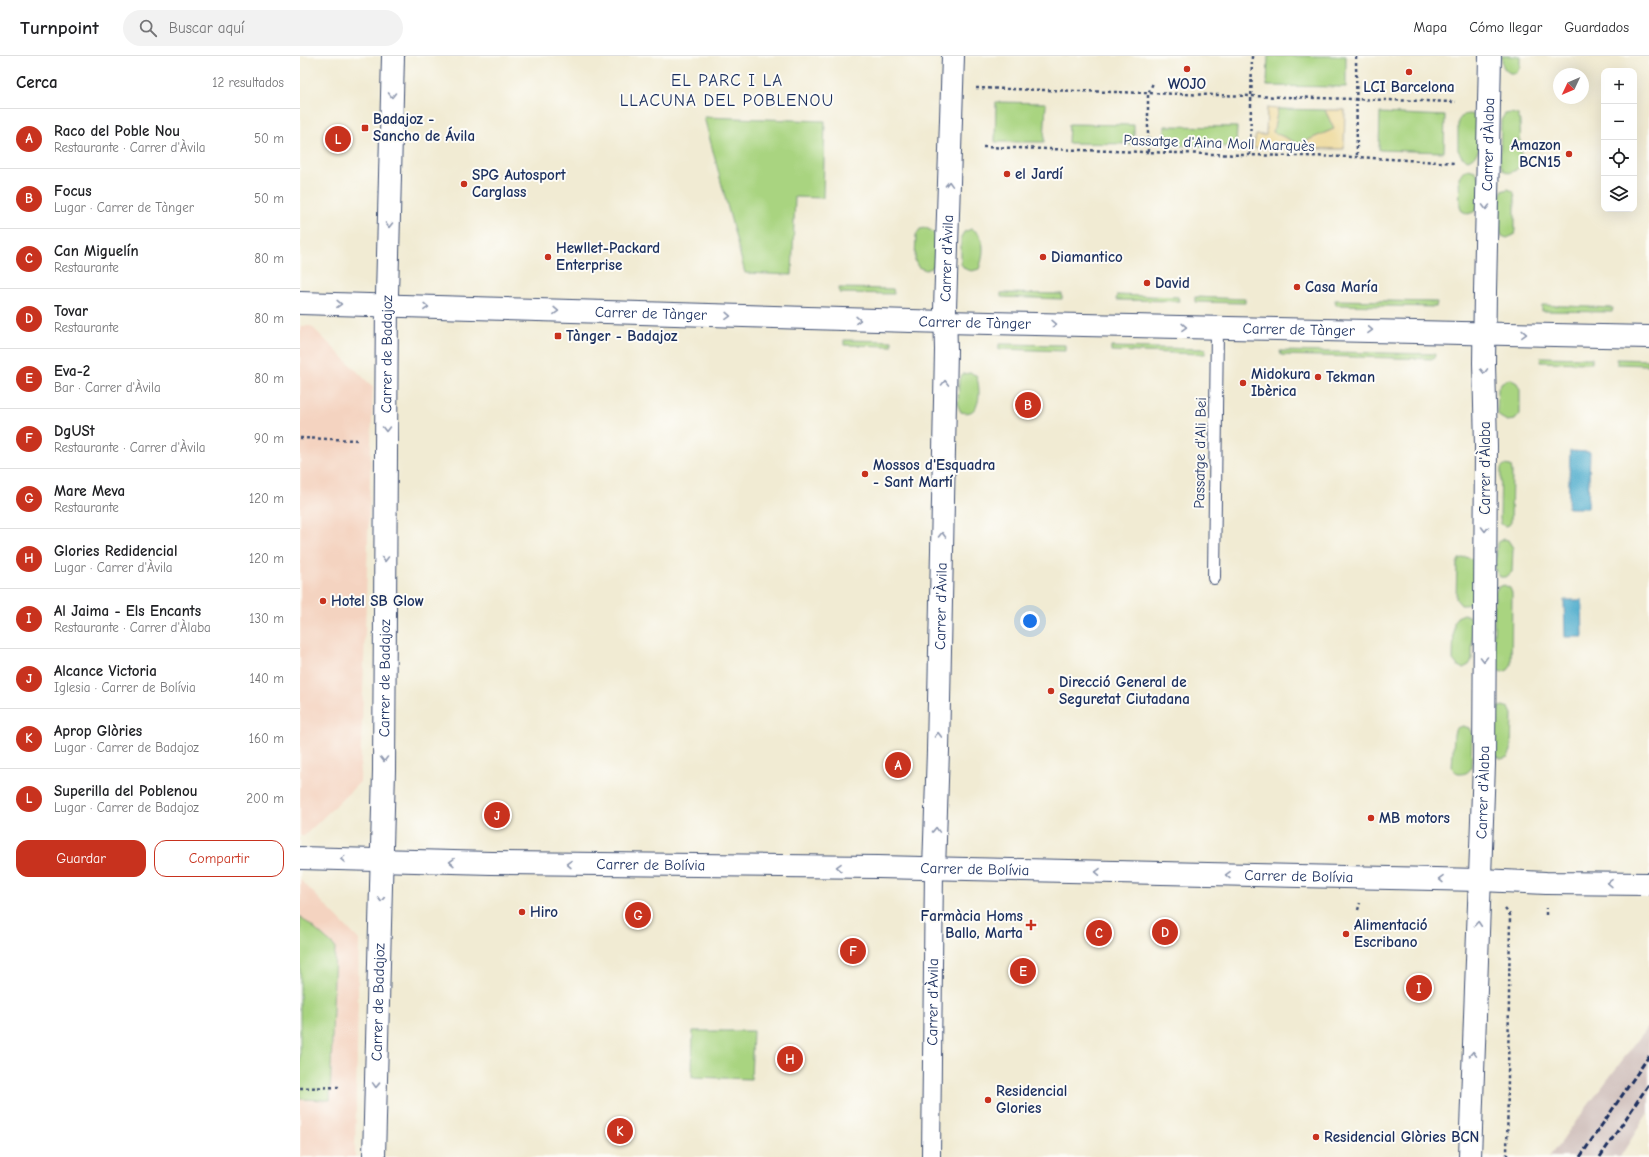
<!DOCTYPE html>
<html lang="es">
<head>
<meta charset="utf-8">
<style>
  :root { --surface:#fff; --page:#f2f2f2; --text:#202124; --muted:#757577; --line:#e0e0e0; --accent:#c8321e }
  body { margin:0; font-family:"Comic Neue",sans-serif; background:var(--page); color:var(--text) }
  .controls { position:absolute; right:12px; top:12px; display:grid; overflow:hidden; border-radius:8px; box-shadow:0 4px 16px #0002 }
  .controls button { width:36px; height:36px; display:grid; place-items:center; padding:0; border:0; border-bottom:1px solid var(--line); background:var(--surface); color:var(--text); font:20px sans-serif }
  .compass { position:absolute; left:1253px; top:12px; width:36px; height:36px; border-radius:50%; background:var(--surface); box-shadow:0 4px 16px #0002; rotate:226deg }
  .you { position:absolute; left:730px; top:565px; width:14px; height:14px; margin:-10px; border:3px solid #fff; border-radius:50%; background:#1a73e8; box-shadow:0 0 0 6px #1a73e833 }
  .badge { display:grid; place-items:center; width:26px; height:26px; border-radius:50%; background:var(--accent); color:#fff; font-size:13px; font-weight:700 }
  .pin { position:absolute; translate:-50% -50%; border:2px solid #fff; box-shadow:0 1px 4px #0006 }
  .list { margin:0; padding:0; list-style:none }
  h2 { display:flex; justify-content:space-between; align-items:center; height:52px; margin:0; padding:0 16px; font-size:17px }
  h2 small { font-size:13px; font-weight:400; color:var(--muted) }
  .list li { display:grid; grid-template-columns:26px 1fr auto; gap:12px; align-items:center; box-sizing:border-box; height:60px; padding:0 16px; border-top:1px solid var(--line) }
  .list b { display:block; font-size:15px; white-space:nowrap }
  .list p { margin:0; font-size:13px; white-space:nowrap; color:var(--muted) }
  .list em { font-size:13px; font-style:normal; color:var(--muted) }
  .actions { display:flex; gap:8px; padding:12px 16px }
  .actions a { flex:1; padding:9px 0; border:1px solid var(--accent); border-radius:12px; text-align:center; font-size:14px; color:var(--accent) }
  .actions .main { background:var(--accent); color:#fff }
  .icon { flex:none; width:22px; height:22px; fill:none; stroke:currentColor; stroke-width:2; stroke-linecap:round; stroke-linejoin:round }
  .map { position:relative; flex:none; width:1349px; height:1101px; overflow:hidden }
  header { display:flex; align-items:center; gap:24px; box-sizing:border-box; height:56px; padding:0 20px; background:var(--surface); border-bottom:1px solid var(--line) }
  header strong { font-size:19px }
  nav { display:flex; gap:22px; margin-inline-start:auto; font-size:14px }
  .search { width:280px; height:36px; background:var(--page); display:flex; align-items:center; gap:10px; box-sizing:border-box; padding:0 14px; border-radius:22px; color:var(--muted); font-size:15px }
  main { display:flex }
  aside { flex:1; background:var(--surface) }
  .map>svg:first-child { display:block }
</style>
</head>
<body>
<header>
<strong>Turnpoint</strong>
<div class="search"><svg class="icon" aria-label="search" viewBox="0 0 24 24"><circle cx="10" cy="10" r="6"/><path d="M15 15l6 6"/></svg>Buscar aquí</div>
<nav><a>Mapa</a><a>Cómo llegar</a><a>Guardados</a></nav>
</header>
<main>
<aside>
<h2>Cerca<small>12 resultados</small></h2>
<ul class="list">
<li><span class="badge">A</span><div><b>Raco del Poble Nou</b><p>Restaurante · Carrer d'Àvila</p></div><em>50 m</em></li>
<li><span class="badge">B</span><div><b>Focus</b><p>Lugar · Carrer de Tànger</p></div><em>50 m</em></li>
<li><span class="badge">C</span><div><b>Can Miguelín</b><p>Restaurante</p></div><em>80 m</em></li>
<li><span class="badge">D</span><div><b>Tovar</b><p>Restaurante</p></div><em>80 m</em></li>
<li><span class="badge">E</span><div><b>Eva-2</b><p>Bar · Carrer d'Àvila</p></div><em>80 m</em></li>
<li><span class="badge">F</span><div><b>DgUSt</b><p>Restaurante · Carrer d'Àvila</p></div><em>90 m</em></li>
<li><span class="badge">G</span><div><b>Mare Meva</b><p>Restaurante</p></div><em>120 m</em></li>
<li><span class="badge">H</span><div><b>Glories Redidencial</b><p>Lugar · Carrer d'Àvila</p></div><em>120 m</em></li>
<li><span class="badge">I</span><div><b>Al Jaima - Els Encants</b><p>Restaurante · Carrer d'Àlaba</p></div><em>130 m</em></li>
<li><span class="badge">J</span><div><b>Alcance Victoria</b><p>Iglesia · Carrer de Bolívia</p></div><em>140 m</em></li>
<li><span class="badge">K</span><div><b>Aprop Glòries</b><p>Lugar · Carrer de Badajoz</p></div><em>160 m</em></li>
<li><span class="badge">L</span><div><b>Superilla del Poblenou</b><p>Lugar · Carrer de Badajoz</p></div><em>200 m</em></li>
</ul>
<div class="actions"><a class="main">Guardar</a><a>Compartir</a></div>
</aside>
<div class="map">
<svg width="1349" height="1101" viewBox="0 0 1349 1101">
  <rect width="100%" height="100%" fill="#fdfcf7"/>
  <filter id="ink" filterUnits="userSpaceOnUse"><feTurbulence type="fractalNoise" baseFrequency=".025" numOctaves="2"/><feDisplacementMap in="SourceGraphic" scale="8" xChannelSelector="R" yChannelSelector="G"/><feConvolveMatrix kernelMatrix="1 2 1 2 8 2 1 2 1" color-interpolation-filters="sRGB"/></filter>
  <filter id="wash" filterUnits="userSpaceOnUse"><feTurbulence type="fractalNoise" baseFrequency=".012" numOctaves="4" result="noise"/><feDisplacementMap in="SourceGraphic" scale="16" xChannelSelector="R" yChannelSelector="G"/><feGaussianBlur stdDeviation="0.9" result="paint"/><feColorMatrix in="noise" values="0 0 0 0 0 0 0 0 0 0 0 0 0 0 0 0 0 1.4 0 .05"/><feComposite in="paint" operator="in"/></filter>
  <g filter="url(#wash)">
    <rect width="100%" height="100%" fill="#f1ebd3"/>
    <g fill="#f4d3c0">
      <path d="M0,270H11L73,331L60,726L4,780H0Z"/>
      <path d="M0,823L59,884L55,1101H0Z"/>
    </g>
    <path fill="#d0c0bc" d="M1349,969V1055L1320,1101H1249Z"/>
    <g fill="#a9d480" stroke="#62826f">
      <path d="M968,0H1046V31L967,30Z"/>
      <path d="M1202,0H1220V11L1216,17H1210C1202,13 1202,8 1202,0Z"/>
      <path d="M696,46L746,47L744,86H695Z"/>
      <path d="M978,53L1025,54L1034,73L999,88L973,76Z"/>
      <path d="M1080,57L1145,60L1144,96L1079,94Z"/>
      <path d="M1211,57L1218,59L1220,66L1221,108L1216,114L1209,117L1203,114L1200,107L1201,64L1205,58Z"/>
      <path d="M1168,58L1175,59L1180,66C1180,81 1184,97 1168,104L1162,101L1158,94V65L1163,59Z"/>
      <path d="M404,61L525,65L523,142L495,141L492,219L445,217Z"/>
      <path d="M769,68L834,69V88L768,87Z"/>
      <path d="M865,70L937,71L936,91L865,89Z"/>
      <path d="M1169,113L1175,115L1180,122L1179,150L1174,156L1168,158L1162,155L1160,150L1159,121L1163,115Z"/>
      <path d="M1208,133L1213,135L1215,140V174L1214,179L1207,182L1202,180C1197,171 1198,144 1202,135Z"/>
      <path d="M626,172L632,175L636,181L635,206L632,212L626,214L618,211L615,205L616,179L620,173Z"/>
      <path d="M671,173C687,178 684,200 679,213L672,215L665,213L661,208V181L664,176Z"/>
      <path d="M539,232L593,233L594,238L540,237Z"/>
      <path d="M701,237L762,238V243L701,241Z"/>
      <path d="M817,239L878,241L879,245L816,244Z"/>
      <path d="M895,241L945,243V247L895,246Z"/>
      <path d="M1035,244L1137,246L1136,251L1036,249Z"/>
      <path d="M1242,249L1313,252L1312,256L1242,255Z"/>
      <path d="M544,284L592,285V290L544,289Z"/>
      <path d="M699,288L765,289V295L699,293Z"/>
      <path d="M811,291L906,293L905,298L811,295Z"/>
      <path d="M980,295L1135,298L1134,303L981,299Z"/>
      <path d="M1241,301L1292,302V307L1240,306Z"/>
      <path d="M1317,303L1349,304V309L1317,308Z"/>
      <path d="M670,317L676,319C681,332 682,362 661,356L658,350L659,323L663,318Z"/>
      <path d="M1210,323L1217,327L1220,333V358L1215,364L1207,365L1200,361L1197,356L1198,332L1202,326Z"/>
      <path d="M1204,409L1211,410L1212,415L1211,466L1209,469L1205,470L1201,468L1200,463L1201,412Z"/>
      <path d="M1204,483L1208,484L1213,492L1212,516L1206,521H1200L1195,514L1197,487Z"/>
      <path d="M1166,501L1172,503L1175,508L1174,543C1171,548 1168,549 1161,549L1156,543L1157,508L1159,503Z"/>
      <path d="M1204,529L1210,532L1212,537L1211,610L1208,614L1202,616L1197,614L1193,609L1195,536L1198,531Z"/>
      <path d="M1164,558L1170,561L1173,566L1172,604L1169,609L1163,612L1157,609L1153,604L1154,566L1157,561Z"/>
      <path d="M1203,650L1209,652L1212,658L1211,695L1208,701L1202,703L1196,700L1193,696V658L1196,652Z"/>
      <path d="M1163,670L1169,672L1172,678L1171,712C1168,717 1165,718 1158,718L1152,712L1154,678L1156,672Z"/>
      <path d="M0,860L35,891L30,1044L0,1043Z"/>
      <path d="M393,975H453L451,1023L392,1021Z"/>
    </g>
    <path fill="#eeda9e" stroke="#84847e" d="M967,52L978,53L973,76L999,88L1034,73L1025,54H1045L1044,93L953,92L956,79H966Z"/>
    <g fill="#4eaccc" stroke="#346e95">
      <path d="M1270,395L1290,396L1288,452H1268Z"/>
      <path d="M1264,544H1282L1283,581H1265Z"/>
    </g>
  </g>
  <g filter="url(#ink)">
    <g fill="none" stroke-linecap="round" stroke-linejoin="round">
      <g stroke="#3b4b70" stroke-width="14">
        <path id="service" d="M914,522L917,272"/>
      </g>
      <g stroke="#3b4b70" stroke-width="20">
        <g id="pedestrian">
          <path id="s1" d="M631,1101L634,813"/>
        </g>
      </g>
      <g stroke="#3b4b70" stroke-width="24">
        <g id="minor">
          <path id="s2" d="M0,802L191,807L578,811L1180,824L1246,827L1349,828"/>
          <path id="s3" d="M634,813L638,695L646,294L645,253L653,0"/>
          <path id="s4" d="M1170,1101L1184,708L1186,390L1184,307L1185,236L1190,0"/>
        </g>
      </g>
      <g stroke="#3b4b70" stroke-width="24">
        <g id="tertiary">
          <path id="s5" d="M0,247L645,266L1349,281"/>
          <path id="s6" d="M74,1101L84,714L87,239L93,0"/>
        </g>
      </g>
      <g stroke="#3b4b70" stroke-width="2.5" stroke-dasharray="3 3" stroke-linecap="butt">
        <path d="M1056,0L1057,101"/>
        <path d="M676,32L1156,46"/>
        <path d="M683,91L943,99L1057,101L1155,107"/>
        <path d="M848,96V38L853,27"/>
        <path d="M950,99L952,0"/>
        <path d="M0,382L59,384"/>
        <path d="M1205,853L1210,859L1207,1101"/>
        <path d="M1058,854L1060,847"/>
        <path d="M1246,859V852"/>
        <path d="M0,1032L40,1031"/>
      </g>
      <use href="#service" stroke="#fff" stroke-width="12"/>
      <use href="#pedestrian" stroke="#fff" stroke-width="18"/>
      <use href="#minor" stroke="#fff" stroke-width="22"/>
      <use href="#tertiary" stroke="#fff" stroke-width="22"/>
      <g stroke="#1b2f5e" stroke-width="3" stroke-dasharray="6 3" stroke-linecap="butt">
        <path d="M1280,1101L1349,1000"/>
        <path d="M1300,1101L1349,1028"/>
      </g>
    </g>
    <defs><path id="oneway-chevron" d="M-2-3.5L2.5 0L-2 3.5" fill="none" stroke-width="1.6" stroke-linecap="round" stroke-linejoin="round"/></defs>
    <g stroke="#8d97ae">
      <use href="#oneway-chevron" transform="translate(92 39) rotate(91)"/>
      <use href="#oneway-chevron" transform="translate(649 128) rotate(-88)"/>
      <use href="#oneway-chevron" transform="translate(1186 151) rotate(91)"/>
      <use href="#oneway-chevron" transform="translate(89 169) rotate(91)"/>
      <use href="#oneway-chevron" transform="translate(39 248) rotate(2)"/>
      <use href="#oneway-chevron" transform="translate(126 251) rotate(2)"/>
      <use href="#oneway-chevron" transform="translate(256 255) rotate(2)"/>
      <use href="#oneway-chevron" transform="translate(428 260) rotate(2)"/>
      <use href="#oneway-chevron" transform="translate(558 264) rotate(1)"/>
      <use href="#oneway-chevron" transform="translate(754 268) rotate(1)"/>
      <use href="#oneway-chevron" transform="translate(884 271) rotate(1)"/>
      <use href="#oneway-chevron" transform="translate(1070 274) rotate(1)"/>
      <use href="#oneway-chevron" transform="translate(1224 278) rotate(2)"/>
      <use href="#oneway-chevron" transform="translate(1184 315) rotate(89)"/>
      <use href="#oneway-chevron" transform="translate(645 327) rotate(-89)"/>
      <use href="#oneway-chevron" transform="translate(86 373) rotate(90)"/>
      <use href="#oneway-chevron" transform="translate(1185 473) rotate(90)"/>
      <use href="#oneway-chevron" transform="translate(642 479) rotate(-89)"/>
      <use href="#oneway-chevron" transform="translate(85 503) rotate(90)"/>
      <use href="#oneway-chevron" transform="translate(1184 603) rotate(90)"/>
      <use href="#oneway-chevron" transform="translate(638 679) rotate(-89)"/>
      <use href="#oneway-chevron" transform="translate(84 703) rotate(90)"/>
      <use href="#oneway-chevron" transform="translate(636 774) rotate(-88)"/>
      <use href="#oneway-chevron" transform="translate(43 803) rotate(-178)"/>
      <use href="#oneway-chevron" transform="translate(152 806) rotate(-178)"/>
      <use href="#oneway-chevron" transform="translate(269 808) rotate(-179)"/>
      <use href="#oneway-chevron" transform="translate(539 811) rotate(-179)"/>
      <use href="#oneway-chevron" transform="translate(798 816) rotate(-179)"/>
      <use href="#oneway-chevron" transform="translate(928 819) rotate(-179)"/>
      <use href="#oneway-chevron" transform="translate(1141 823) rotate(-179)"/>
      <use href="#oneway-chevron" transform="translate(1310 827) rotate(-179)"/>
      <use href="#oneway-chevron" transform="translate(81 843) rotate(92)"/>
      <use href="#oneway-chevron" transform="translate(1178 868) rotate(-86)"/>
      <use href="#oneway-chevron" transform="translate(1173 998) rotate(-88)"/>
      <use href="#oneway-chevron" transform="translate(76 1029) rotate(92)"/>
    </g>
  </g>
  <g fill="#c8321e" stroke="#fdfcf7" stroke-width="1.5">
    <circle cx="887" cy="13" r="4"/>
    <circle cx="1109" cy="16" r="4"/>
    <rect x="61" y="68" width="8" height="8" rx="2"/>
    <circle cx="1269" cy="98" r="4"/>
    <circle cx="707" cy="118" r="4"/>
    <circle cx="164" cy="128" r="4"/>
    <circle cx="248" cy="201" r="4"/>
    <circle cx="743" cy="201" r="4"/>
    <circle cx="847" cy="227" r="4"/>
    <circle cx="997" cy="231" r="4"/>
    <rect x="254" y="276" width="8" height="8" rx="2"/>
    <circle cx="1018" cy="321" r="4"/>
    <circle cx="943" cy="327" r="4"/>
    <circle cx="565" cy="418" r="4"/>
    <circle cx="23" cy="545" r="4"/>
    <circle cx="751" cy="635" r="4"/>
    <circle cx="1071" cy="762" r="4"/>
    <circle cx="222" cy="856" r="4"/>
    <path d="M729 863h4v4h4v4h-4v4h-4v-4h-4v-4h4z"/>
    <circle cx="1046" cy="878" r="4"/>
    <circle cx="688" cy="1044" r="4"/>
    <circle cx="1016" cy="1081" r="4"/>
  </g>
  <g text-anchor="middle" stroke-width="4" stroke-linejoin="round" paint-order="stroke">
    <g font-size="15" font-weight="bold" fill="#1b2f5e" stroke="#fdfcf7" text-anchor="start">
      <text x="887" y="33" text-anchor="middle">WOJO</text>
      <text x="1109" y="36" text-anchor="middle">LCI Barcelona</text>
      <text x="73" y="68">Badajoz -<tspan x="73" dy="17">Sancho de Ávila</tspan></text>
      <text x="1261" y="94" text-anchor="end">Amazon<tspan x="1261" dy="17">BCN15</tspan></text>
      <text x="715" y="123">el Jardí</text>
      <text x="172" y="124">SPG Autosport<tspan x="172" dy="17">Carglass</tspan></text>
      <text x="256" y="197">Hewllet-Packard<tspan x="256" dy="17">Enterprise</tspan></text>
      <text x="751" y="206">Diamantico</text>
      <text x="855" y="232">David</text>
      <text x="1005" y="236">Casa María</text>
      <text x="266" y="285">Tànger - Badajoz</text>
      <text x="951" y="323">Midokura<tspan x="951" dy="17">Ibèrica</tspan></text>
      <text x="1026" y="326">Tekman</text>
      <text x="573" y="414">Mossos d'Esquadra<tspan x="573" dy="17">- Sant Martí</tspan></text>
      <text x="31" y="550">Hotel SB Glow</text>
      <text x="759" y="631">Direcció General de<tspan x="759" dy="17">Seguretat Ciutadana</tspan></text>
      <text x="1079" y="767">MB motors</text>
      <text x="230" y="861">Hiro</text>
      <text x="723" y="865" text-anchor="end">Farmàcia Homs<tspan x="723" dy="17">Ballo, Marta</tspan></text>
      <text x="1054" y="874">Alimentació<tspan x="1054" dy="17">Escribano</tspan></text>
      <text x="696" y="1040">Residencial<tspan x="696" dy="17">Glories</tspan></text>
      <text x="1024" y="1086">Residencial Glòries BCN</text>
    </g>
    <g font-size="15" fill="#1b2f5e" stroke="#fdfcf7">
      <text transform="translate(919 87) rotate(2)" y="5">Passatge d'Aina Moll Marquès</text>
      <text dy="5" stroke="none"><textPath href="#s4" startOffset="1013">Carrer d'Àlaba</textPath></text>
      <text dy="5" stroke="none"><textPath href="#s3" startOffset="611">Carrer d'Àvila</textPath></text>
      <text dy="5" stroke="none"><textPath href="#s5" startOffset="351">Carrer de Tànger</textPath></text>
      <text dy="5" stroke="none"><textPath href="#s5" startOffset="675">Carrer de Tànger</textPath></text>
      <text dy="5" stroke="none"><textPath href="#s5" startOffset="999">Carrer de Tànger</textPath></text>
      <text dy="5" stroke="none"><textPath href="#s6" startOffset="803">Carrer de Badajoz</textPath></text>
      <text transform="translate(900 397) rotate(-89)" y="5">Passatge d'Ali Bei</text>
      <text transform="translate(1185 412) rotate(-90)" y="5">Carrer d'Àlaba</text>
      <text dy="5" stroke="none"><textPath href="#s3" startOffset="263">Carrer d'Àvila</textPath></text>
      <text dy="5" stroke="none"><textPath href="#s6" startOffset="479">Carrer de Badajoz</textPath></text>
      <text dy="5" stroke="none"><textPath href="#s4" startOffset="365">Carrer d'Àlaba</textPath></text>
      <text dy="5" stroke="none"><textPath href="#s2" startOffset="351">Carrer de Bolívia</textPath></text>
      <text dy="5" stroke="none"><textPath href="#s2" startOffset="675">Carrer de Bolívia</textPath></text>
      <text dy="5" stroke="none"><textPath href="#s2" startOffset="999">Carrer de Bolívia</textPath></text>
      <text dy="5" stroke="none"><textPath href="#s6" startOffset="155">Carrer de Badajoz</textPath></text>
      <text dy="5" stroke="none"><textPath href="#s1" startOffset="155">Carrer d'Àvila</textPath></text>
    </g>
    <g font-size="17" letter-spacing="1" fill="#1b2f5e" stroke="#fdfcf7">
      <text x="427" y="30">EL PARC I LA<tspan x="427" dy="20">LLACUNA DEL POBLENOU</tspan></text>
    </g>
  </g>
</svg>
<div class="controls">
<button>+</button>
<button>−</button>
<button><svg class="icon" aria-label="locate" viewBox="0 0 24 24"><circle cx="12" cy="12" r="6"/><path d="M12 2v4M12 18v4M2 12h4M18 12h4"/></svg></button>
<button><svg class="icon" aria-label="layers" viewBox="0 0 24 24"><path d="M12 4l9 5-9 5-9-5zM3 14l9 5 9-5"/></svg></button>
</div>
<svg class="compass" viewBox="-18 -18 36 36"><path d="M0-13l5 13h-10z" fill="#e53935"/><path d="M0 13l5-13h-10z" fill="#757577"/></svg>
<div class="you"></div>
<div class="pin badge" style="left:598px;top:709px">A</div>
<div class="pin badge" style="left:728px;top:349px">B</div>
<div class="pin badge" style="left:799px;top:877px">C</div>
<div class="pin badge" style="left:865px;top:876px">D</div>
<div class="pin badge" style="left:723px;top:915px">E</div>
<div class="pin badge" style="left:553px;top:895px">F</div>
<div class="pin badge" style="left:338px;top:859px">G</div>
<div class="pin badge" style="left:490px;top:1003px">H</div>
<div class="pin badge" style="left:1119px;top:932px">I</div>
<div class="pin badge" style="left:197px;top:759px">J</div>
<div class="pin badge" style="left:320px;top:1075px">K</div>
<div class="pin badge" style="left:38px;top:83px">L</div>
</div>
</main>
</body>
</html>
